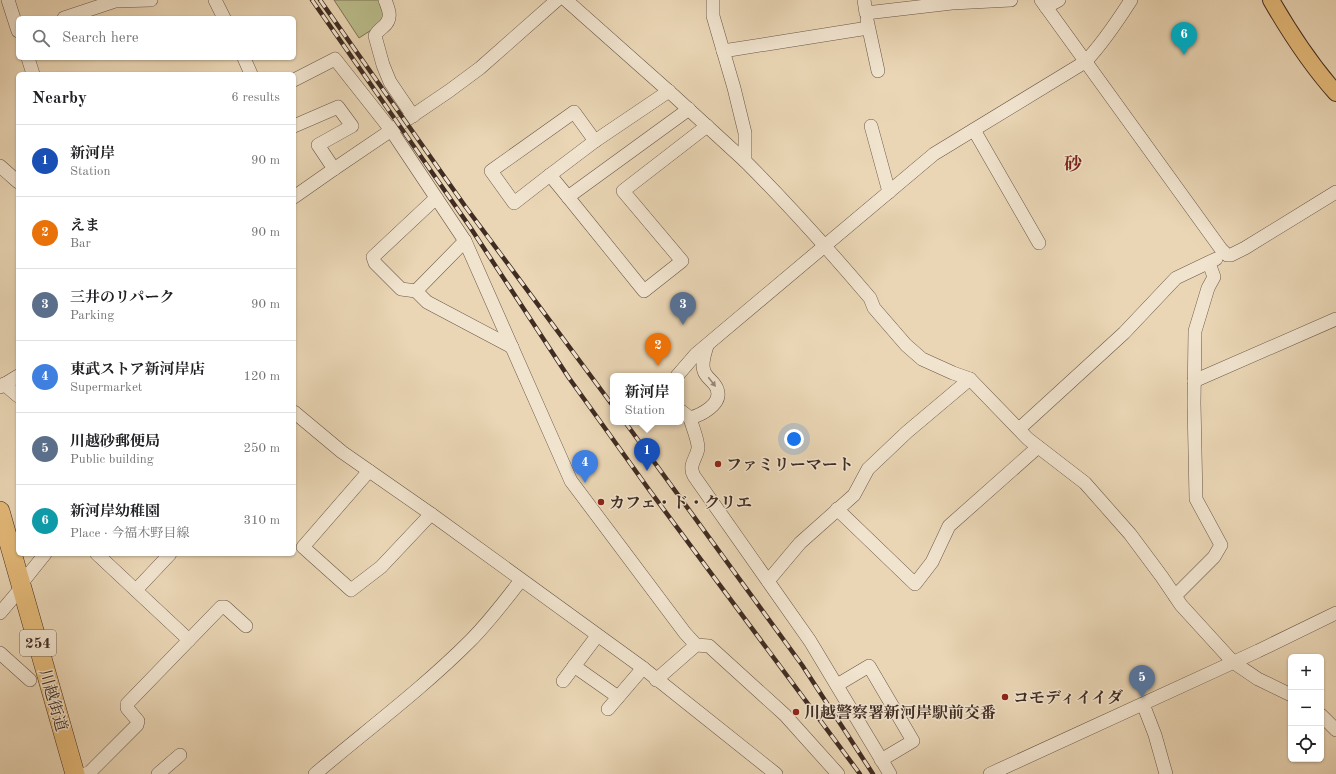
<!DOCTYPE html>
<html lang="en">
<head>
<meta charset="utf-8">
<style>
  :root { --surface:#fff; --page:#f2f2f2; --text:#202124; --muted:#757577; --line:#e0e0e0; --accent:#7c3aed }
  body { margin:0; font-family:"Old Standard TT","Noto Serif JP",serif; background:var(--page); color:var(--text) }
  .controls { position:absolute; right:12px; bottom:12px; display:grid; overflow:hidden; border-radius:6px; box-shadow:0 1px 3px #0004 }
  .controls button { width:36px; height:36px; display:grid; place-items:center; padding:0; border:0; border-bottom:1px solid var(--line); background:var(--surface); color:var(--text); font:20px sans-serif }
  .you { position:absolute; left:794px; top:439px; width:14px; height:14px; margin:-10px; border:3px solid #fff; border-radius:50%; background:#1a73e8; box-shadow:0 0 0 6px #1a73e833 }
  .badge { display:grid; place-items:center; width:26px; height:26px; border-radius:50%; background:var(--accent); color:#fff; font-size:13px; font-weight:700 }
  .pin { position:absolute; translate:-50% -33px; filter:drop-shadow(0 1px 2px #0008) }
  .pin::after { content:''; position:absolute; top:21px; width:14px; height:12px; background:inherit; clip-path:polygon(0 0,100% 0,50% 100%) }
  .popup { position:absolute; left:610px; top:373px; width:74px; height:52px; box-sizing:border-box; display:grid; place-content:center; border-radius:6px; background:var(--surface); filter:drop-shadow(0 1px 3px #0005); font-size:13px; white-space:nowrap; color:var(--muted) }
  .popup b { font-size:15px; color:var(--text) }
  .popup::after { content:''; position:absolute; left:50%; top:100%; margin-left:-8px; border:8px solid transparent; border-top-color:var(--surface) }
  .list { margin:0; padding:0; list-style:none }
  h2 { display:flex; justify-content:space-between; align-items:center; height:52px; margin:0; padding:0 16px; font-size:17px }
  h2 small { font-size:13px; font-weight:400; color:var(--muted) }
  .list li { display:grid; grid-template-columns:26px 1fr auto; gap:12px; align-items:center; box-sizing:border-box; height:72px; padding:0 16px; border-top:1px solid var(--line) }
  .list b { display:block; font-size:15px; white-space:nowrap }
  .list p { margin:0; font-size:13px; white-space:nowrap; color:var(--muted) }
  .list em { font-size:13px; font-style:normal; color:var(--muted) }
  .icon { flex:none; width:22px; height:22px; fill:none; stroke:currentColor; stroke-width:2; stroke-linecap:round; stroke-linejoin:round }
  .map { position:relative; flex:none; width:1336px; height:774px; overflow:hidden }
  .search { position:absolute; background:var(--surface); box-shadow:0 1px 3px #0004; left:16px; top:16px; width:280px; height:44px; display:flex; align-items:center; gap:10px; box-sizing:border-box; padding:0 14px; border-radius:6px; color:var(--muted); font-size:15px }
  .panel { position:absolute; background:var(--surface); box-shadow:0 1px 3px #0004; left:16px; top:72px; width:280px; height:484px; border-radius:6px }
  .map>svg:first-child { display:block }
</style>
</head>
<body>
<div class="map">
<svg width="1336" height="774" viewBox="0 0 1336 774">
  <rect width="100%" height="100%" fill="#ead6b5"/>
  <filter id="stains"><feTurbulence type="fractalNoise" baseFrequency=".005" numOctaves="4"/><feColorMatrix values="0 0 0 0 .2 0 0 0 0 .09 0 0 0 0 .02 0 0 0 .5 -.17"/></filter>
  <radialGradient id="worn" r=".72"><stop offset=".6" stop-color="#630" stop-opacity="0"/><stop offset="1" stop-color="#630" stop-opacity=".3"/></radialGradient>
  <path fill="#babd8b" stroke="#7d7457" d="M334,0H381L386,14L376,27L359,38Z"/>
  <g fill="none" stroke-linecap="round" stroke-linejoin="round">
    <g stroke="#6a5648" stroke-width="14">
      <g id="minor">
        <path d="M8,0L18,31"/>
        <path d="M215,0L224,18"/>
        <path d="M385,0C389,10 393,19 383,27C379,30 377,32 375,36L383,65L390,82L413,116"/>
        <path d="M566,0L673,95L745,161"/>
        <path d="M713,0V16L734,88L745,133V161C789,205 830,251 870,298L874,308L906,345L922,359L953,373L970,379L1028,439L1085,483L1130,534L1162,577L1181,605L1233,662L1258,679L1291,695"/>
        <path d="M864,0L866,13L952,3L1011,0"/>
        <path d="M1041,0L1221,249L1227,255H1231L1245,248L1336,192"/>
        <path d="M1046,7L1059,0"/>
        <path d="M64,18L115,1L151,0"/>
        <path d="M867,20L878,71"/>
        <path d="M723,51L868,28"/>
        <path d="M28,58L33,74"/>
        <path d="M244,58L251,74"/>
        <path d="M294,80L335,59L391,130L465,241L571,481L685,633L696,645"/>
        <path d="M689,109L568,197L644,291L682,261L623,191L707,126"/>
        <path d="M294,126L338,107L352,126L318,145L334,169"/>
        <path d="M871,126L889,192"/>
        <path d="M974,130L1039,243"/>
        <path d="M0,166L18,182"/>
        <path d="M550,175L514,203L491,171L574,112L595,141"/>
        <path d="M294,197L334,169L449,91L480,68L557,0"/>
        <path d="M568,197L550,175L595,141L669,91"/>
        <path d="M436,198L373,257L375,263L401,289L416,291L427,302L512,347"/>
        <path d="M416,291L465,241"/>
        <path d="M677,376L696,354L934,154L1085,62C1103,43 1117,22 1131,0"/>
        <path d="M1194,381L1336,319"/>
        <path d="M4,384L18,396"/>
        <path d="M0,387L18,376"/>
        <path d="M681,411L690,418C701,415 723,404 717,389C715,382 706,378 704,371C701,363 705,353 707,346"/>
        <path d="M294,412L342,452L431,514L643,668L776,774"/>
        <path d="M690,418C692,426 699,442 698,449C696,459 688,465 694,476L810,641L890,774"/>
        <path d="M1019,429L1124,333L1176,278L1216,259"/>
        <path d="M369,471L303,547L351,590L381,567L431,514"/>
        <path d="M837,509L915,584L932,562L949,526L1038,447"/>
        <path d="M97,554L189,640"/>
        <path d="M768,581L800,543L854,495L868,469L907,432L970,379"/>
        <path d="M21,584L45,554"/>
        <path d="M136,590L170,554"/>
        <path d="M1175,596L1214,557L1221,545L1196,499L1194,403L1195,331L1208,288L1214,277L1209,263"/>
        <path d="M0,613L22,587"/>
        <path d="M0,653L30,680"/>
        <path d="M574,666L618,697"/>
        <path d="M656,680L696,645L709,646L785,715L838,774"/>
        <path d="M563,681L597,636"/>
        <path d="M837,685L869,666L913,741L881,760"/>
        <path d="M1143,704L1155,735L1166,774"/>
        <path d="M608,709L643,668"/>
        <path d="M1321,715L1336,730"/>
        <path d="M85,774L90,772L137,725L138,721L127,708V704L221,607H225L246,626"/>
        <path d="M158,774L180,755"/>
        <path d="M315,774C367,730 422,689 470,641C489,622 505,601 521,580"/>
        <path d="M990,774L1258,651L1336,613"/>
      </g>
    </g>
    <g stroke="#402c23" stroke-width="18">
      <path id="major" d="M1271,0C1290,33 1311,65 1336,93"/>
    </g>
    <g stroke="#402c23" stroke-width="20">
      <path id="highway" d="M0,511L75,774"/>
    </g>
    <use href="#minor" stroke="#f1e4cf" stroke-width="13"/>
    <use href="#major" stroke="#e5bb7a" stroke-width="16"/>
    <use href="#highway" stroke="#e5bb7a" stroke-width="19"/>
    <g stroke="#402c23" stroke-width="4.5">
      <g id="rail">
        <path d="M312,0L470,227L569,378L650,491L860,774"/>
        <path d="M320,0L465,206L613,406"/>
        <path d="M625,422L802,665L873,774"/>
      </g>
    </g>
    <use href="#rail" stroke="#f1e4cf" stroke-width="3" stroke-dasharray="9" stroke-linecap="butt"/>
  </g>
  <defs><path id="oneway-solid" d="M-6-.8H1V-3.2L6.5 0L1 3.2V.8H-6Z"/></defs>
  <use fill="#988879" href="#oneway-solid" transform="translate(712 382) rotate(52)"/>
  <g fill="#8f2418" stroke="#f1e4cf" stroke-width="1.5">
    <circle cx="718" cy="464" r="4"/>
    <circle cx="601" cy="502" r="4"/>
    <circle cx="1005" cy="697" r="4"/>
    <circle cx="796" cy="712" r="4"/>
  </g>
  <g text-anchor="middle" stroke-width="3" stroke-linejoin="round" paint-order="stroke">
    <rect fill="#f1e4cf" stroke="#756357" stroke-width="1" x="20" y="630" width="36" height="26" rx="3"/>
    <g font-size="15" font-weight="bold" fill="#402c23">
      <text x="38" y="648">254</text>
    </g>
    <g font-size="16" font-weight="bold" fill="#402c23" stroke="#f1e4cf" text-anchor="start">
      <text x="726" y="470">ファミリーマート</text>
      <text x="609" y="508">カフェ・ド・クリエ</text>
      <text x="1013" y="703">コモディイイダ</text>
      <text x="804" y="718">川越警察署新河岸駅前交番</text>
    </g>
    <g font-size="16" fill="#402c23" stroke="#f1e4cf">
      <text transform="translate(54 700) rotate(74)" y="6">川越街道</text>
    </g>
    <g font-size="18" font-weight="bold" fill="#7a1f14" stroke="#f1e4cf">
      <text x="1073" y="170">砂</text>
    </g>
  </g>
  <rect width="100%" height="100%" filter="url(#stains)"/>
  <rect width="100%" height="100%" fill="url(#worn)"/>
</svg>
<div class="controls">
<button>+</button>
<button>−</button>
<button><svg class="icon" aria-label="locate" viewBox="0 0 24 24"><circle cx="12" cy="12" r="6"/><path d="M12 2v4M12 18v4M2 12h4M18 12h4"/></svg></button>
</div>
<div class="you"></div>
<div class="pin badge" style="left:647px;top:471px;background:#1a4fb4">1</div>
<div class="popup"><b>新河岸</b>Station</div>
<div class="pin badge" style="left:658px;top:366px;background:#e8710a">2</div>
<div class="pin badge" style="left:683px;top:325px;background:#5c6f8a">3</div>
<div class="pin badge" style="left:585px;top:483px;background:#3f7fe0">4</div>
<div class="pin badge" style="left:1142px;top:698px;background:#5c6f8a">5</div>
<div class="pin badge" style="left:1184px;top:55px;background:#0f9aa8">6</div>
<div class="search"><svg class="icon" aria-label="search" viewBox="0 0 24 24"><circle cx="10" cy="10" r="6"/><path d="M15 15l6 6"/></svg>Search here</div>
<section class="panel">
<h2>Nearby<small>6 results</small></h2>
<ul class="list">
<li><span class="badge" style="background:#1a4fb4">1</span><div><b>新河岸</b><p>Station</p></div><em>90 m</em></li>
<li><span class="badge" style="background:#e8710a">2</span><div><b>えま</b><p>Bar</p></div><em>90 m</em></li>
<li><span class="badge" style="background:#5c6f8a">3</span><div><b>三井のリパーク</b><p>Parking</p></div><em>90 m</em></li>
<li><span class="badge" style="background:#3f7fe0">4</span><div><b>東武ストア新河岸店</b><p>Supermarket</p></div><em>120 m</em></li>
<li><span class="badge" style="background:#5c6f8a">5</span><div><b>川越砂郵便局</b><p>Public building</p></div><em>250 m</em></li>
<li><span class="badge" style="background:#0f9aa8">6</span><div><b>新河岸幼稚園</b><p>Place · 今福木野目線</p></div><em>310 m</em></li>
</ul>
</section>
</div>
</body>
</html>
